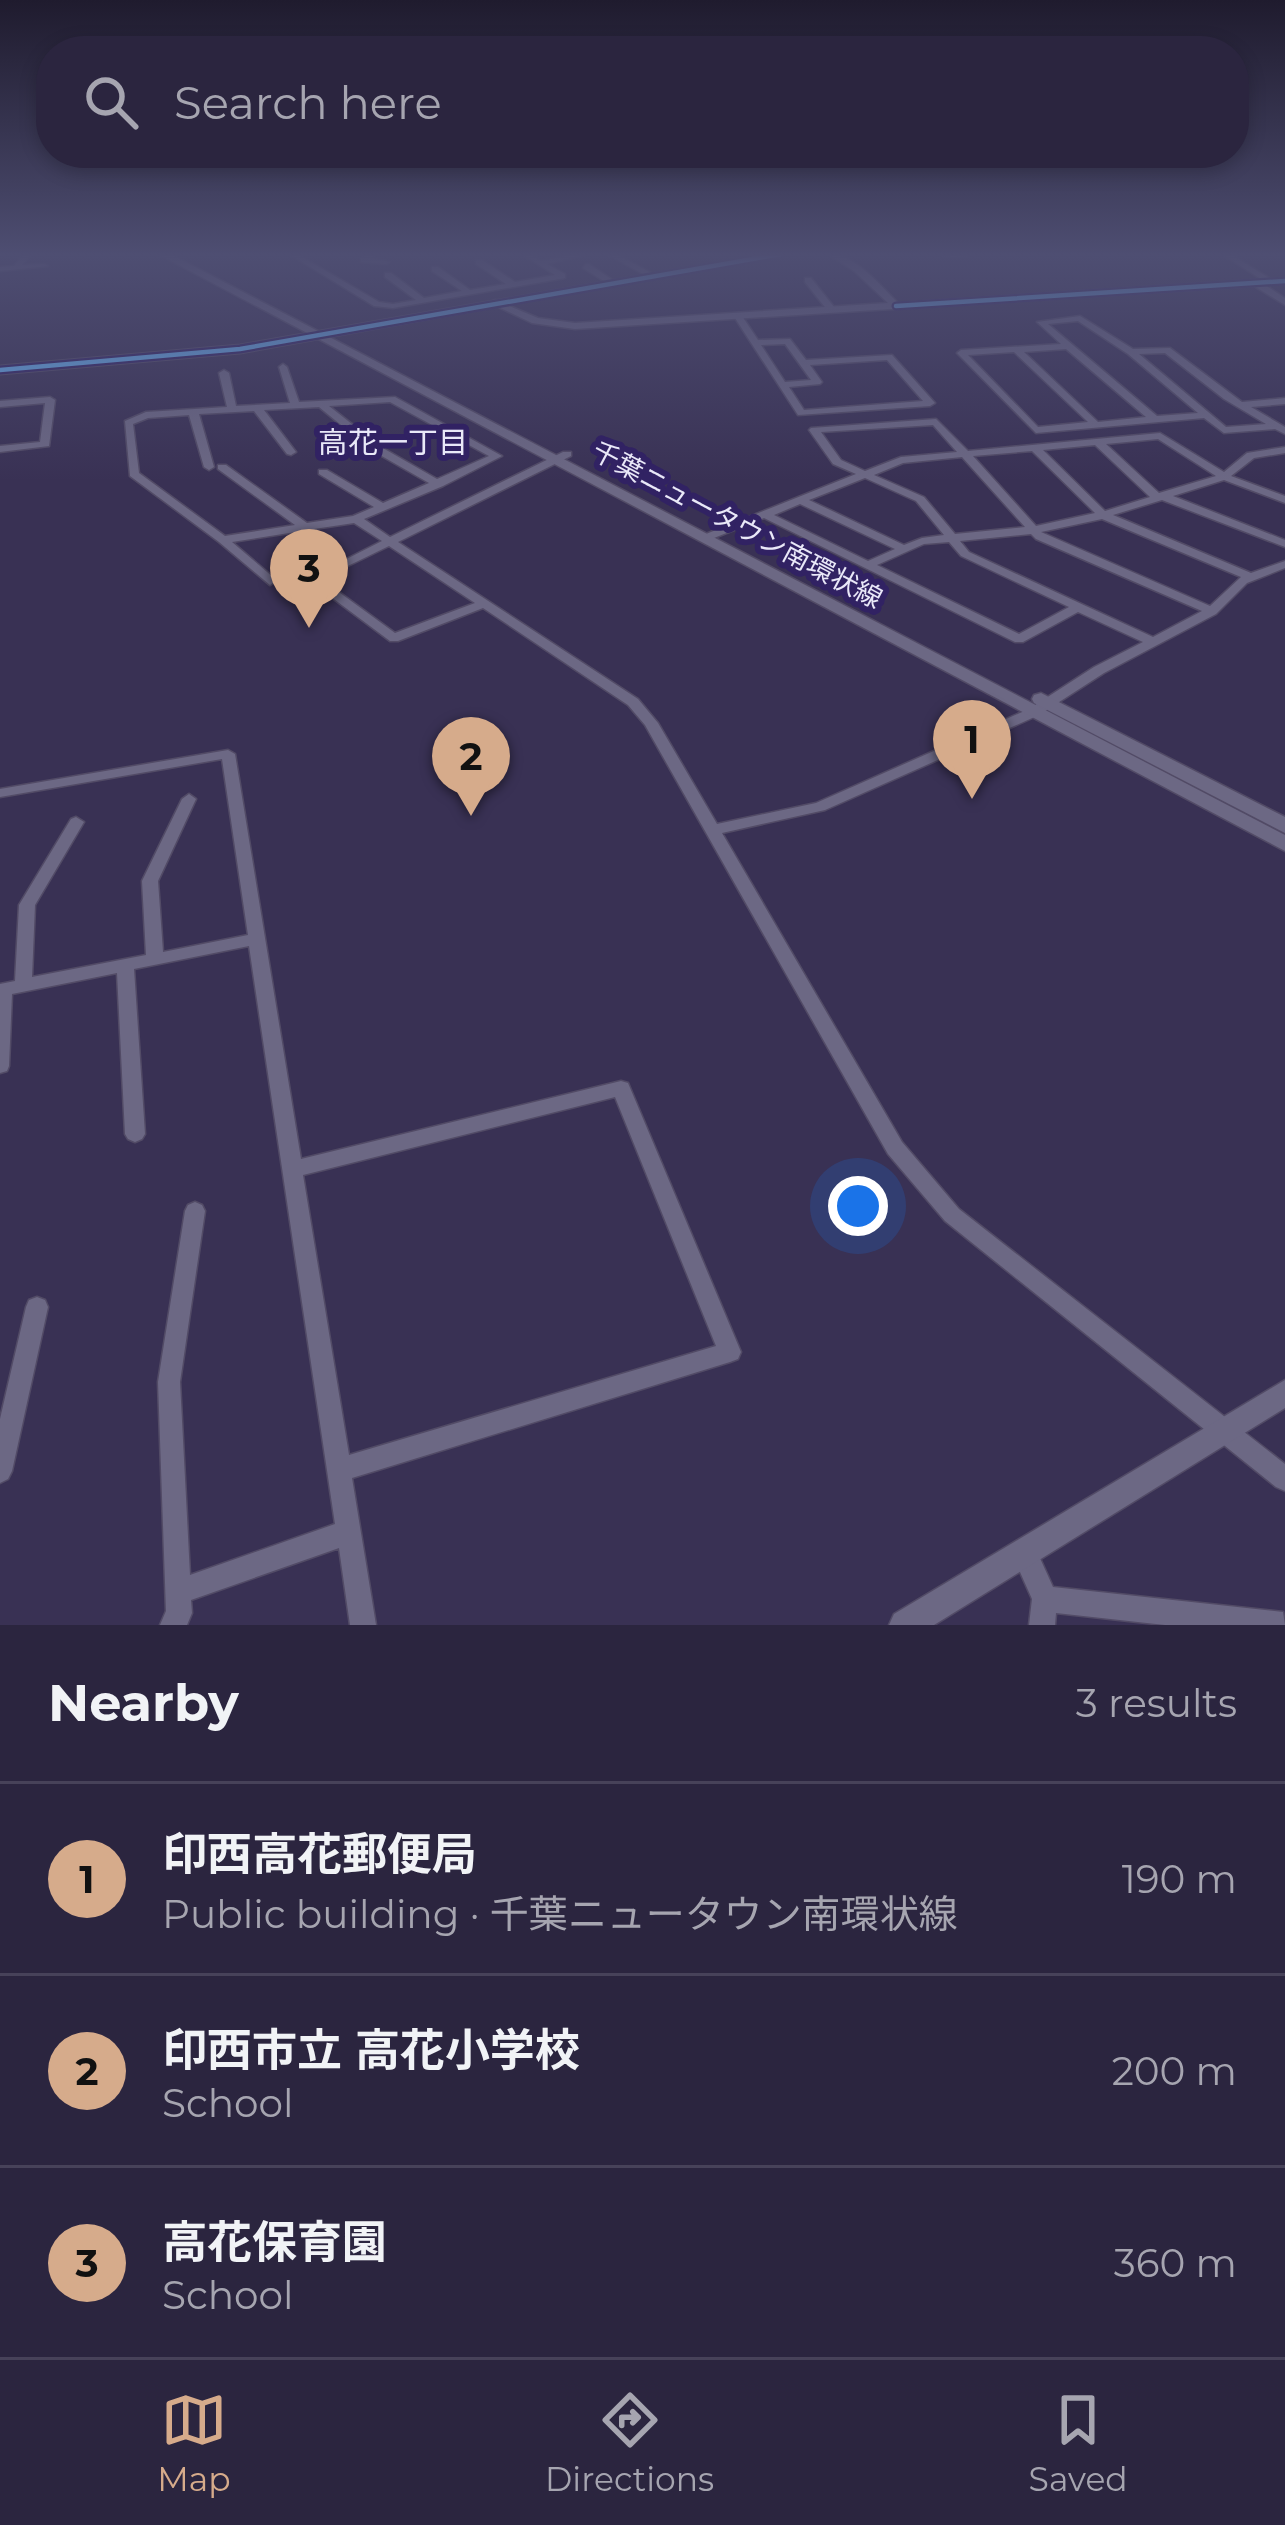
<!DOCTYPE html>
<html lang="en">
<head>
<meta charset="utf-8">
<style>
  :root { --surface:#2b253f; --page:#332d46; --text:#f1f3f6; --muted:#a6a5b0; --line:#474259; --accent:#d6ab8b }
  body { margin:0; font-family:Montserrat,"Noto Sans JP",sans-serif; background:var(--page); color:var(--text) }
  .you { position:absolute; left:858px; top:1206px; width:42px; height:42px; margin:-30px; border:9px solid #fff; border-radius:50%; background:#1a73e8; box-shadow:0 0 0 18px #1a73e833 }
  .badge { display:grid; place-items:center; width:78px; height:78px; border-radius:50%; background:var(--accent); color:#111; font-size:39px; font-weight:700 }
  .pin { position:absolute; translate:-50% -99px; filter:drop-shadow(0 3px 6px #0008) }
  .pin::after { content:''; position:absolute; top:63px; width:42px; height:36px; background:inherit; clip-path:polygon(0 0,100% 0,50% 100%) }
  .list { margin:0; padding:0; list-style:none }
  h2 { display:flex; justify-content:space-between; align-items:center; height:156px; margin:0; padding:0 48px; font-size:51px }
  h2 small { font-size:39px; font-weight:400; color:var(--muted) }
  .list li { display:grid; grid-template-columns:78px 1fr auto; gap:36px; align-items:center; box-sizing:border-box; height:192px; padding:0 48px; border-top:3px solid var(--line) }
  .list b { display:block; font-size:45px; white-space:nowrap }
  .list p { margin:0; font-size:39px; white-space:nowrap; color:var(--muted) }
  .list em { font-size:39px; font-style:normal; color:var(--muted) }
  .icon { flex:none; width:66px; height:66px; fill:none; stroke:currentColor; stroke-width:2; stroke-linecap:round; stroke-linejoin:round }
  .map { position:relative; flex:none; width:1285px; height:1625px; overflow:hidden }
  .search { position:absolute; background:var(--surface); box-shadow:0 6px 18px #0003; left:36px; right:36px; top:36px; height:132px; display:flex; align-items:center; gap:30px; box-sizing:border-box; padding:0 42px; border-radius:48px; color:var(--muted); font-size:45px }
  .sheet { height:732px; background:var(--surface) }
  nav { display:flex; justify-content:space-around; align-items:center; box-sizing:border-box; height:168px; border-top:3px solid var(--line); background:var(--surface); font-size:33px; color:var(--muted) }
  nav a { display:grid; justify-items:center; gap:6px }
  nav .on { color:var(--accent) }
  .map>svg:first-child { display:block }
</style>
</head>
<body>
<div class="map">
<svg width="1285" height="1625" viewBox="0 0 1285 1625">
  <rect width="100%" height="100%" fill="#393154"/>
  <g fill="none" stroke-linecap="round" stroke-linejoin="round">
    <g stroke="#524b66" stroke-width="3">
      <g id="minor">
        <path d="M24,254H31L22,265L44,264L48,266L0,271V267L14,266Z"/>
        <path d="M289,254H297L379,302L393,304L416,300L385,277V273H391L424,298L462,291L432,271V267H438L470,290L506,284L476,264V260H482L515,282L555,275L522,254H529L541,261L575,254H587L547,264L565,274V278L393,308L374,306Z"/>
        <path d="M369,254H377L371,258L390,262L386,264L361,262V258Z"/>
        <path d="M607,254H616L657,276L650,278Z"/>
        <path d="M939,254H970C963,258 946,258 939,254Z"/>
        <path d="M1222,254H1230L1274,281L1267,283Z"/>
        <path d="M586,264H589L617,283L610,285L583,268Z"/>
        <path d="M805,278H811L834,307V311H828L805,282Z"/>
        <path d="M737,313H740L758,340L790,339L806,360L892,355L935,403L930,406L798,415L733,315ZM785,344L811,380L785,382L761,345ZM887,360L923,401L804,410L789,387L820,384L822,382L810,365Z"/>
        <path d="M1080,316L1133,349L1170,348L1242,402L1285,398V404L1251,407L1285,427V434L1275,429L1224,433L1204,418L1036,433L957,353L961,350L1061,344L1037,322ZM1078,321L1128,354L1198,413L1157,416L1048,324ZM1066,349L1146,417L1098,422L1024,352ZM1014,352L1088,422L1038,427L968,355ZM1165,353L1224,399L1266,424L1226,427L1139,354Z"/>
        <path d="M283,364L287,367L299,402L395,397L502,456L443,486L364,519L390,537L563,452H571V456L398,542L638,699L658,723L717,824L816,803L1029,709L1094,667L1143,642L1078,612L1023,642H1015L764,518L709,540H701V536L856,474L833,464L809,430L811,428L936,419L968,451L1160,433L1224,472L1247,453L1285,447V453L1254,458L1231,476L1285,496V503L1224,480L1173,496L1285,540V547L1162,500L1113,515L1251,573L1285,561V568L1247,583L1216,614L1104,673L1039,715L825,810L722,833L902,1142L959,1209L1285,1464V1491L1276,1487L945,1221L888,1154L645,725L628,705L483,608L398,641H390L307,579L382,541L354,523L314,529L337,546L339,548L333,551L302,531L232,542L274,578L276,581L270,585L219,542L130,476L125,421L146,412L227,407L219,373L224,370L229,373L236,406L290,403L279,367ZM390,402L489,456L437,479L381,447L329,406ZM319,407L373,451L429,483L383,503L327,470H319V474L374,507L353,516L307,523L226,465H218V469L295,525L225,536L139,473L133,424L148,418L189,415L204,467L209,470L214,467L199,414L254,411L287,454L291,455L296,452L264,410ZM933,425L957,452L901,457L865,471L841,460L821,432ZM1158,439L1216,476L1159,493L1106,444ZM1095,445L1150,497L1105,511L1043,450ZM1032,451L1095,513L1036,526L973,456ZM962,457L1025,527L955,534L924,497L874,475L903,463ZM865,478L916,501L944,535L922,538L904,545L809,500ZM800,504L895,549L868,561L774,515ZM1102,519L1241,577L1210,606L1041,532ZM1031,534L1036,539L1202,611L1153,637L969,552L960,541ZM949,542L961,556L1069,607L1019,634L877,565L924,544ZM389,546L475,603L395,633L321,579Z"/>
        <path d="M50,397L55,400L49,446L0,452V446L40,442L45,403L0,407V401Z"/>
        <path d="M228,750L235,754L301,1159L621,1081L628,1083L741,1352L738,1359L730,1362L352,1478L376,1625H350L339,1548L191,1600L192,1613L187,1625H160L166,1611L158,1382L185,1211L188,1205L195,1202L202,1205L205,1211L180,1382L190,1575L335,1524L249,946L134,969L145,1134L142,1139L135,1142L128,1139L125,1134L117,973L12,994L9,1066L7,1071L0,1073V984L15,981L19,905L71,819L76,817L84,822L35,905L32,977L146,955L142,881L182,799L189,794L196,799L158,881L163,952L248,935L222,759L0,797V789ZM615,1097L716,1346L349,1455L303,1175Z"/>
        <path d="M37,1297L45,1300L48,1307L12,1471L8,1479L0,1483V1419L26,1307L29,1300Z"/>
        <path d="M1025,1541L1034,1545L1053,1587L1283,1612L1285,1625H1165L1056,1613L1055,1625H1029L1032,1599L1012,1554L1016,1545Z"/>
      </g>
    </g>
    <g stroke="#524b66" stroke-width="3">
      <g id="tertiary">
        <path d="M828,254C855,254 879,284 898,303L1285,278V284L1265,285L1285,298V305L1254,286L575,329L532,323L490,303L495,300L538,318L575,323L888,303L854,271Z"/>
        <path d="M1285,1380V1408L934,1625H889L894,1614Z"/>
      </g>
    </g>
    <g stroke="#524b66" stroke-width="3">
      <g id="secondary">
        <path d="M158,254H170L1285,835V851Z"/>
        <path d="M1041,693L1285,817V833L1034,703L1032,699L1034,695Z"/>
      </g>
    </g>
    <g stroke="#524b66" stroke-width="3">
      <path id="primary" d="M764,254H787L240,353L0,374V366L240,345Z"/>
    </g>
    <use href="#minor" fill="#6c6884" fill-rule="evenodd"/>
    <use href="#tertiary" fill="#6c6884" fill-rule="evenodd"/>
    <use href="#secondary" fill="#6c6884" fill-rule="evenodd"/>
    <use href="#primary" fill="#6b6b87" fill-rule="evenodd"/>
    <g stroke="#312263" stroke-width="9">
      <g id="bus-1">
        <path d="M896,306L1285,281"/>
        <path d="M0,370L240,349L781,254"/>
      </g>
    </g>
    <use href="#bus-1" stroke="#66b1f2" stroke-width="4.5"/>
  </g>
  <linearGradient id="sky" x2="0" y2="1"><stop stop-color="#1f1b2e"/><stop offset="0.53" stop-color="#4e4e72"/><stop offset="1" stop-color="#4e4e72" stop-opacity="0"/></linearGradient>
  <rect width="1285" height="481" fill="url(#sky)"/>
  <g text-anchor="middle" stroke-width="12" stroke-linejoin="round" paint-order="stroke">
    <g font-size="27" fill="#e9e8f8" stroke="#312263">
      <text transform="translate(737 525) rotate(28)" y="9">千葉ニュータウン南環状線</text>
    </g>
    <g font-size="30" fill="#e9e8f8" stroke="#312263">
      <text x="393" y="453">高花一丁目</text>
    </g>
  </g>
</svg>
<div class="you"></div>
<div class="pin badge" style="left:972px;top:799px">1</div>
<div class="pin badge" style="left:471px;top:816px">2</div>
<div class="pin badge" style="left:309px;top:628px">3</div>
<div class="search"><svg class="icon" aria-label="search" viewBox="0 0 24 24"><circle cx="10" cy="10" r="6"/><path d="M15 15l6 6"/></svg>Search here</div>
</div>
<section class="sheet">
<h2>Nearby<small>3 results</small></h2>
<ul class="list">
<li><span class="badge">1</span><div><b>印西高花郵便局</b><p>Public building · 千葉ニュータウン南環状線</p></div><em>190 m</em></li>
<li><span class="badge">2</span><div><b>印西市立 高花小学校</b><p>School</p></div><em>200 m</em></li>
<li><span class="badge">3</span><div><b>高花保育園</b><p>School</p></div><em>360 m</em></li>
</ul>
</section>
<nav>
<a class="on"><svg class="icon" aria-label="map" viewBox="0 0 24 24"><path d="M3 6l6-2 6 2 6-2v14l-6 2-6-2-6 2zM9 4v14M15 6v14"/></svg>Map</a>
<a><svg class="icon" aria-label="directions" viewBox="0 0 24 24"><path d="M12 3l9 9-9 9-9-9zM9 14v-3h6M13 9l2 2-2 2"/></svg>Directions</a>
<a><svg class="icon" aria-label="saved" viewBox="0 0 24 24"><path d="M7 4h10v16l-5-4-5 4z"/></svg>Saved</a>
</nav>
</body>
</html>
